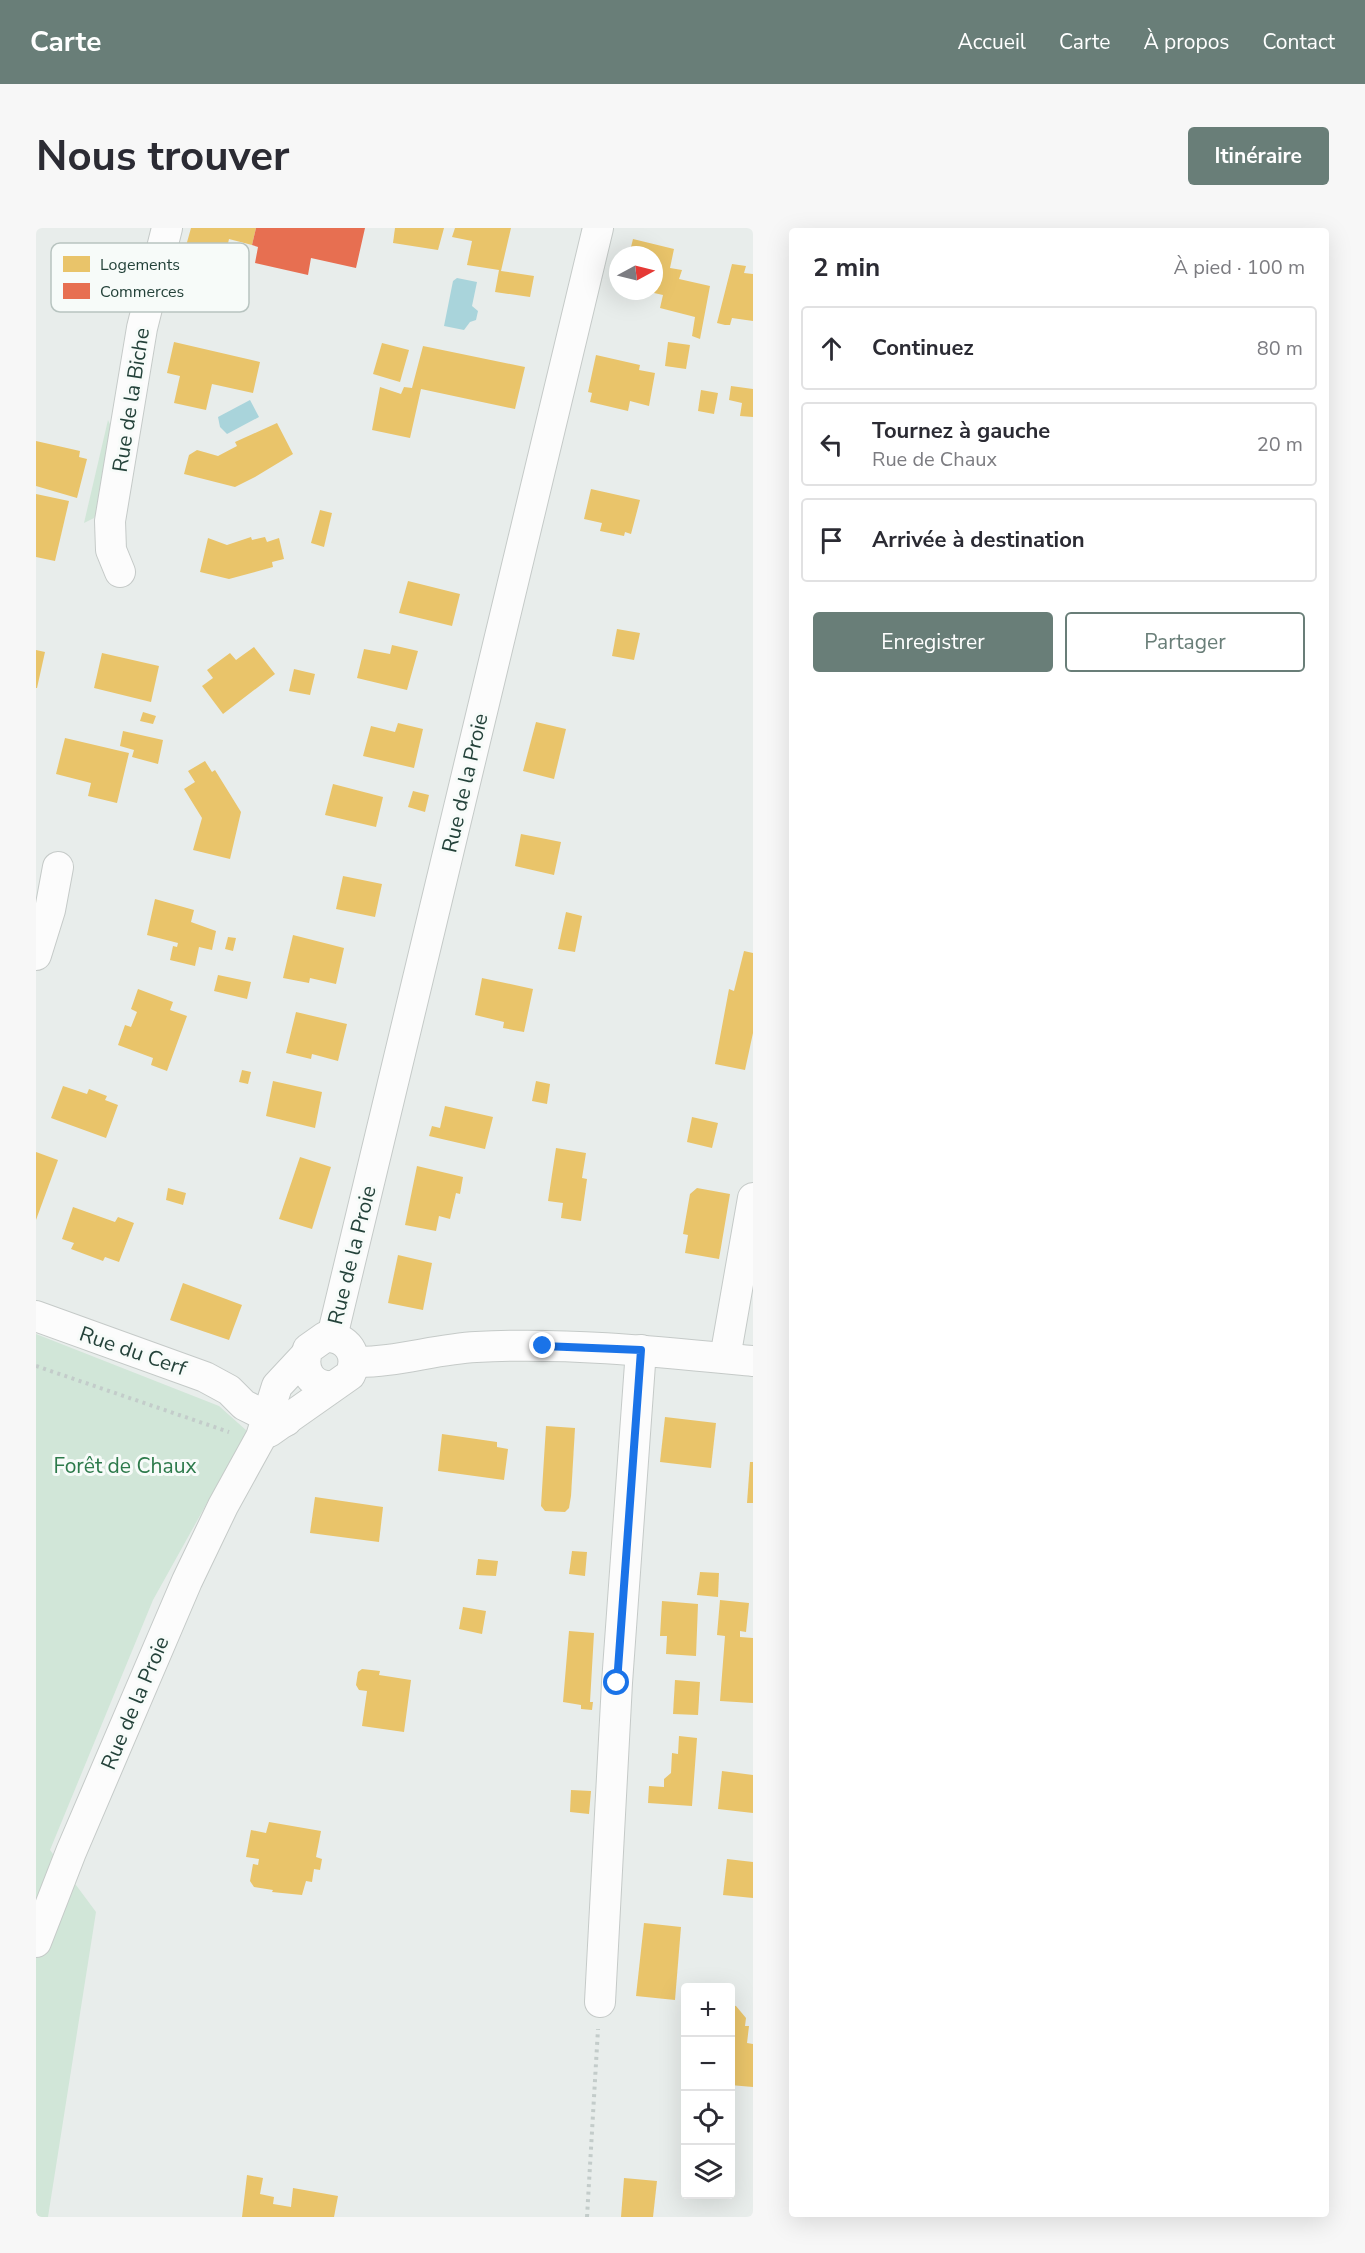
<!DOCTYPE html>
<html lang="fr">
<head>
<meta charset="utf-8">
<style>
  :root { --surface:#fff; --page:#f7f7f7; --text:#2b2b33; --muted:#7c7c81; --line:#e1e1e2; --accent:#697e78 }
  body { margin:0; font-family:"Nunito Sans",sans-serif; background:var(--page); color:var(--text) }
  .controls { position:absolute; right:18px; bottom:18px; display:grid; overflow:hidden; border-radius:6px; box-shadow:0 6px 24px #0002 }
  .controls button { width:54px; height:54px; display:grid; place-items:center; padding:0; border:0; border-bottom:2px solid var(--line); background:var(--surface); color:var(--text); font:30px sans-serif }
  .compass { position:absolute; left:573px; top:18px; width:54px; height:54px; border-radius:50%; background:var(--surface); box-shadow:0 6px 24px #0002; rotate:83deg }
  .stop { position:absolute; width:18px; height:18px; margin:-14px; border:4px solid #1a73e8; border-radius:50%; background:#fff }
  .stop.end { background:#1a73e8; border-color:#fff; box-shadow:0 2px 6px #0008 }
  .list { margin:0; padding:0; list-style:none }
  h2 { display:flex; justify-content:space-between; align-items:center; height:78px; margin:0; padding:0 24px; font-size:26px }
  h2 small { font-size:20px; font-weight:400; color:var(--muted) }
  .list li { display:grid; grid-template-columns:39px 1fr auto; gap:18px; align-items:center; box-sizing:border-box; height:84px; margin:0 12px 12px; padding:0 12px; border:2px solid var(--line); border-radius:6px }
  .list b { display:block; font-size:22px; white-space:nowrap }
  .list p { margin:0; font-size:20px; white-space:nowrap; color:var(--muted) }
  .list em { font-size:20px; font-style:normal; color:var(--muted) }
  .actions { display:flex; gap:12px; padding:18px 24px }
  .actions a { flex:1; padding:14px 0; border:2px solid var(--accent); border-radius:6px; text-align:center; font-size:21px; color:var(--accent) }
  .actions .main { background:var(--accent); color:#fff }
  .icon { flex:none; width:33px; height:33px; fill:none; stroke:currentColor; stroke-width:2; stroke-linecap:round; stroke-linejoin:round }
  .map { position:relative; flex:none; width:717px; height:1989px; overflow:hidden; border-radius:6px }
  header { display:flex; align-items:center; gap:36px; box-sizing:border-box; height:84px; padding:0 30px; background:var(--accent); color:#fff }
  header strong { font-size:28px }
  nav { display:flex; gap:33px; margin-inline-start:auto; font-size:21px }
  .intro { display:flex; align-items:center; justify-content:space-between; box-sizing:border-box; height:144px; padding:0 36px }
  h1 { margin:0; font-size:42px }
  .button { padding:15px 27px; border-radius:6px; background:var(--accent); color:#fff; font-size:21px; font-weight:700 }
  main { display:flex; gap:36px; padding:0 36px }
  aside { flex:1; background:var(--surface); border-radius:6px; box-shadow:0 6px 24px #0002 }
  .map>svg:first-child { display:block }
</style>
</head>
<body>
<header>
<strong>Carte</strong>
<nav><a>Accueil</a><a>Carte</a><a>À propos</a><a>Contact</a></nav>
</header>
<div class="intro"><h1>Nous trouver</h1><a class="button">Itinéraire</a></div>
<main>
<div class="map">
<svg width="717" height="1989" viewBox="0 0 717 1989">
  <rect width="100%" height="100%" fill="#e8edeb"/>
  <g fill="#d1e6d8">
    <path d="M72,192L79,207L64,279L58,290L48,295Z"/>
    <path d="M0,1106L183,1178L211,1203L117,1372L14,1622L60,1684L12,1989H0Z"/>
  </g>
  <g fill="#a9d4db">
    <path d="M421,50L441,54L436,78L442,83L440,92L434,94L428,102L408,98L417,53Z"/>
    <path d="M214,172L223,189L191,206L184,199L182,189Z"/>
  </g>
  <g fill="#e9c46a">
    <path d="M155,0H220L216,17L193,11L186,42L146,32Z"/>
    <path d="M359,0H408L402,22L357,15Z"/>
    <path d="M419,0H475L465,43L498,48L494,69L459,64L463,42L431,37L436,13L416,9Z"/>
    <path d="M597,11L638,21L634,40L646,42L643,51L674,58L664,111L656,108L659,89L624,80L627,67L618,65V27H593Z"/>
    <path d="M696,36L710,38L708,45L717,46V93L696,90L694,97H689L681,95Z"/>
    <path d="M138,114L224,134L217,165L176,156L170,182L138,175L144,148L131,145Z"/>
    <path d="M632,114L654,117L650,141L629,138Z"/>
    <path d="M346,115L373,122L364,154L337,146Z"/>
    <path d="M387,118L489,139L479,181L385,161L374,210L336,202L344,159L365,166L368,159L376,160Z"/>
    <path d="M560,127L604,137L603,142L619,145L613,178L594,173L592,183L554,174L556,165L552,164Z"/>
    <path d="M695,158L717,161V189L704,188L706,175L693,172Z"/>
    <path d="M665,162L682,165L678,186L662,183Z"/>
    <path d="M241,195L257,226L219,249L199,259L148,246L153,227L161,222L182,228L201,218L199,214Z"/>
    <path d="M0,213L44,223L43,229L51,231L41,270L0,258Z"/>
    <path d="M555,261L604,272L595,306L589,304L588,308L564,303L566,295L548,291Z"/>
    <path d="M0,266L33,273L19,333L0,329Z"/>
    <path d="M284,282L296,285L288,319L275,315Z"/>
    <path d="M215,309L216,312L229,309L231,314L243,310L248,331L236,334L237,339L193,351L164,344L172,310L191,317Z"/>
    <path d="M372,353L424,366L416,398L363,385Z"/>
    <path d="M581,401L604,405L598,432L576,428Z"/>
    <path d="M356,417L382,423L371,462L321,450L328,421L354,426Z"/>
    <path d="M218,419L239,446L187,486L166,458L177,450L171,442L194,425L200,432Z"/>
    <path d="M0,422L9,424L1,460H0Z"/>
    <path d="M66,425L123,438L115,474L58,460Z"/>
    <path d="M258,441L279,446L274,467L253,463Z"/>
    <path d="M107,484L120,488L117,496L104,493Z"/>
    <path d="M500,494L530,501L518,551L487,543Z"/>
    <path d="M362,495L387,501L378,540L327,528L335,498L359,504Z"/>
    <path d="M87,503L127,512L122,536L96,529L98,522L84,518Z"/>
    <path d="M29,510L93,525L81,575L52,568L55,555L20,546Z"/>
    <path d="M169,533L176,544L179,542L205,584L194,631L157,622L166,590L148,561L159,554L152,543Z"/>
    <path d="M297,556L347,569L340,599L289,587Z"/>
    <path d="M377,563L393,567L389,584L372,579Z"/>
    <path d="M485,606L525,614L518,647L479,638Z"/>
    <path d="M307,648L346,656L339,689L300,681Z"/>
    <path d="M119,671L158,682L155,694L180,703L176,722L163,719L159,738L134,732L137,718L141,719L142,715L111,707Z"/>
    <path d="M530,684L546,688L539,724L522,721Z"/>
    <path d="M257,707L308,720L300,756L274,750L273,755L247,750Z"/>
    <path d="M192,709L200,710L197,723L189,721Z"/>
    <path d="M708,723L717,725V805L709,842L679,836L693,761L698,763Z"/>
    <path d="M182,747L215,754L211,771L178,763Z"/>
    <path d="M446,750L497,761L488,804L467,800L468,794L439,787Z"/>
    <path d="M102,761L137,774L134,782L151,788L131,843L115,837L117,830L82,817L89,797L95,799L101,784L95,781Z"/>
    <path d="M260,784L311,796L302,833L276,826L275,831L250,825Z"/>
    <path d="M206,842L215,844L212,856L203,854Z"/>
    <path d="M237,853L286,864L279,900L230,888Z"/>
    <path d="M500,853L514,856L511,876L496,873Z"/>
    <path d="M27,858L51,866L53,861L71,868L69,872L82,877L70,910L15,890Z"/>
    <path d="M409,878L457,889L449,921L393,908L396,898L404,900Z"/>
    <path d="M656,889L682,895L676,920L651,914Z"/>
    <path d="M520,920L550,925L546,950L551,951L545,993L525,990L527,975L512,973Z"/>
    <path d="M0,924L22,932L0,992Z"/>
    <path d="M264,929L295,939L276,1001L243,991Z"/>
    <path d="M381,938L427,949L424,966L420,965L414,991L403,988L400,1003L369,997Z"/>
    <path d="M132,960L150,965L147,977L130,972Z"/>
    <path d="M661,960L694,966L683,1031L649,1025L652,1007L647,1006L654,966Z"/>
    <path d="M37,979L79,994L82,989L98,995L83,1034L69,1029L67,1033L35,1021L38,1015L26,1011Z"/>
    <path d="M362,1027L396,1035L387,1082L352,1075Z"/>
    <path d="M147,1055L206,1077L193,1112L134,1092Z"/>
    <path d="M629,1189L680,1195L675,1240L624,1234Z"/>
    <path d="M510,1198L539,1200L535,1268L533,1280L529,1284L509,1283L505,1278Z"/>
    <path d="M406,1206L461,1214V1219L472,1221L468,1252L402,1243Z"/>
    <path d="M714,1234H717V1275H711Z"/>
    <path d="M279,1269L347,1279L343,1314L274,1305Z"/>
    <path d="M536,1323L551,1324L549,1348L533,1346Z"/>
    <path d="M442,1331L462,1333L460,1348L440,1347Z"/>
    <path d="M664,1344L683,1345L682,1369L661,1367Z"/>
    <path d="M684,1372L713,1375L710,1404L704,1403V1409L717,1410V1475L684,1473L689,1408L681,1407Z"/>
    <path d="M626,1373L662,1376L660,1428L630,1426L631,1408H624Z"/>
    <path d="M427,1379L450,1383L446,1406L423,1401Z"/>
    <path d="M533,1403L558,1405L554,1474H557L556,1482L545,1481V1477L527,1474Z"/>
    <path d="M326,1441L344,1443L343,1447L375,1452L368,1504L326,1498L331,1463L323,1462L320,1457L322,1444Z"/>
    <path d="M639,1452L664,1454L662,1487L637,1486Z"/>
    <path d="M643,1508L661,1510L656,1578L612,1575L613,1558L628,1559V1551L635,1545L636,1525L642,1526Z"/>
    <path d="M686,1543L717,1547V1585L682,1581Z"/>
    <path d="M535,1562L555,1563L553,1586L534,1584Z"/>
    <path d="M233,1594L285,1603L280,1629L286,1631L284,1642L278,1641L276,1654L270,1653L266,1667L236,1664L237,1662L218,1659L214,1653L217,1636L222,1637L223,1631L210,1629L215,1602L230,1605Z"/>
    <path d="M691,1631L717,1634V1670L687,1667Z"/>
    <path d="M608,1695L645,1699L639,1772L600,1768Z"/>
    <path d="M694,1777L700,1778L710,1790L709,1798H713L711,1815L717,1816V1859L694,1857Z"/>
    <path d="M211,1947L227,1950L224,1966L238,1969L237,1976L255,1979L257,1960L302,1968L298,1989H206Z"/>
    <path d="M588,1950L621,1953L617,1989H585Z"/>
  </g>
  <path fill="#e76f51" d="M220,0H329L320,40L275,30L272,47L219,35L222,19L216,17Z"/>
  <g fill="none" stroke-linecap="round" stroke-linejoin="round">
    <g stroke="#c5cac8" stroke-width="32">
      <g id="minor">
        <path d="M84,344L75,322L74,293L106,100L131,0"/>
        <path d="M0,727L14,682L22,639"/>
        <path d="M0,1088L169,1149L193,1162L208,1177L230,1188L250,1193"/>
        <path d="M296,1109L562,0"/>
        <path d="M689,1130L717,970"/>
        <path d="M318,1134C359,1135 399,1121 440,1119C533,1114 625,1124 717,1133"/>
        <path d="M233,1204L314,1147C324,1127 311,1108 289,1109L272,1121C264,1141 275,1160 298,1158"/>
        <path d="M0,1714L35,1624L151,1353L187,1278L225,1209L241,1158L269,1128"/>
        <path d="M564,1774L581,1455L605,1122"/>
      </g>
    </g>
    <g stroke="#c3ccca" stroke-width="4" stroke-dasharray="3 4.5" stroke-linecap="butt">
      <path d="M0,1138L193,1204"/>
      <path d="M551,1989L562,1801"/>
    </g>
    <use href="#minor" stroke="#fcfcfc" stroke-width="30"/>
  </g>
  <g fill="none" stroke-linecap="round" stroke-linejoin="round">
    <path stroke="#1a73e8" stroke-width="8" d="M507,1118L605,1122L581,1455"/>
  </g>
  <g text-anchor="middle" stroke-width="6" stroke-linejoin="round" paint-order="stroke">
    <g font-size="21" fill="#24423a" stroke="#f7fbf9">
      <text transform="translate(95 172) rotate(-81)" y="7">Rue de la Biche</text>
      <text transform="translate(429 555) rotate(-77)" y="7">Rue de la Proie</text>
      <text transform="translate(316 1027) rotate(-76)" y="7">Rue de la Proie</text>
      <text transform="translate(97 1123) rotate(19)" y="7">Rue du Cerf</text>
      <text transform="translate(99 1475) rotate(-67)" y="7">Rue de la Proie</text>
    </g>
    <g font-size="21" fill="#2d7a4b" stroke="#f7fbf9">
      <text x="89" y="1245">Forêt de Chaux</text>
    </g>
  </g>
  <rect x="15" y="15" width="198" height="69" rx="9" fill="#f7fbf9" stroke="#b8c4c0" stroke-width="1.5"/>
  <rect x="27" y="28" width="27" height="16" fill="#e9c46a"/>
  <rect x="27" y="55" width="27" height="16" fill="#e76f51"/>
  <g font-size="16" fill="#24423a">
    <text x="64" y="42">Logements</text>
    <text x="64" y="69">Commerces</text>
  </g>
</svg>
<div class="controls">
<button>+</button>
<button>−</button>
<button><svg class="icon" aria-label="locate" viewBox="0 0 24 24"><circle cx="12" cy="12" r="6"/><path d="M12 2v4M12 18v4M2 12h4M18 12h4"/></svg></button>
<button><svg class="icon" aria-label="layers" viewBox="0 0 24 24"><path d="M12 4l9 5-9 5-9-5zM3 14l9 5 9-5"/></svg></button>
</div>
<svg class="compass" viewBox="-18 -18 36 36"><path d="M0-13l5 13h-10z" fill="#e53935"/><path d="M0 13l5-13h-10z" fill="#7c7c81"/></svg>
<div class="stop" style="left:581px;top:1455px"></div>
<div class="stop end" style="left:507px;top:1118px"></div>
</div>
<aside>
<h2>2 min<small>À pied · 100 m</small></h2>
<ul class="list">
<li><svg class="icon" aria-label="ahead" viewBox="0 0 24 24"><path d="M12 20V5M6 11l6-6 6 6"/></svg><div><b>Continuez</b></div><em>80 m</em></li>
<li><svg class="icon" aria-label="left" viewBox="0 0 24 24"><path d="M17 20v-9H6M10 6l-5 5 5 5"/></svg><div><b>Tournez à gauche</b><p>Rue de Chaux</p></div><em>20 m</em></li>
<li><svg class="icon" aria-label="arrive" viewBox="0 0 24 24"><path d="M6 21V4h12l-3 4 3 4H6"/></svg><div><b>Arrivée à destination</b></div></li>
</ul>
<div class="actions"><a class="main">Enregistrer</a><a>Partager</a></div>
</aside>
</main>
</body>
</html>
